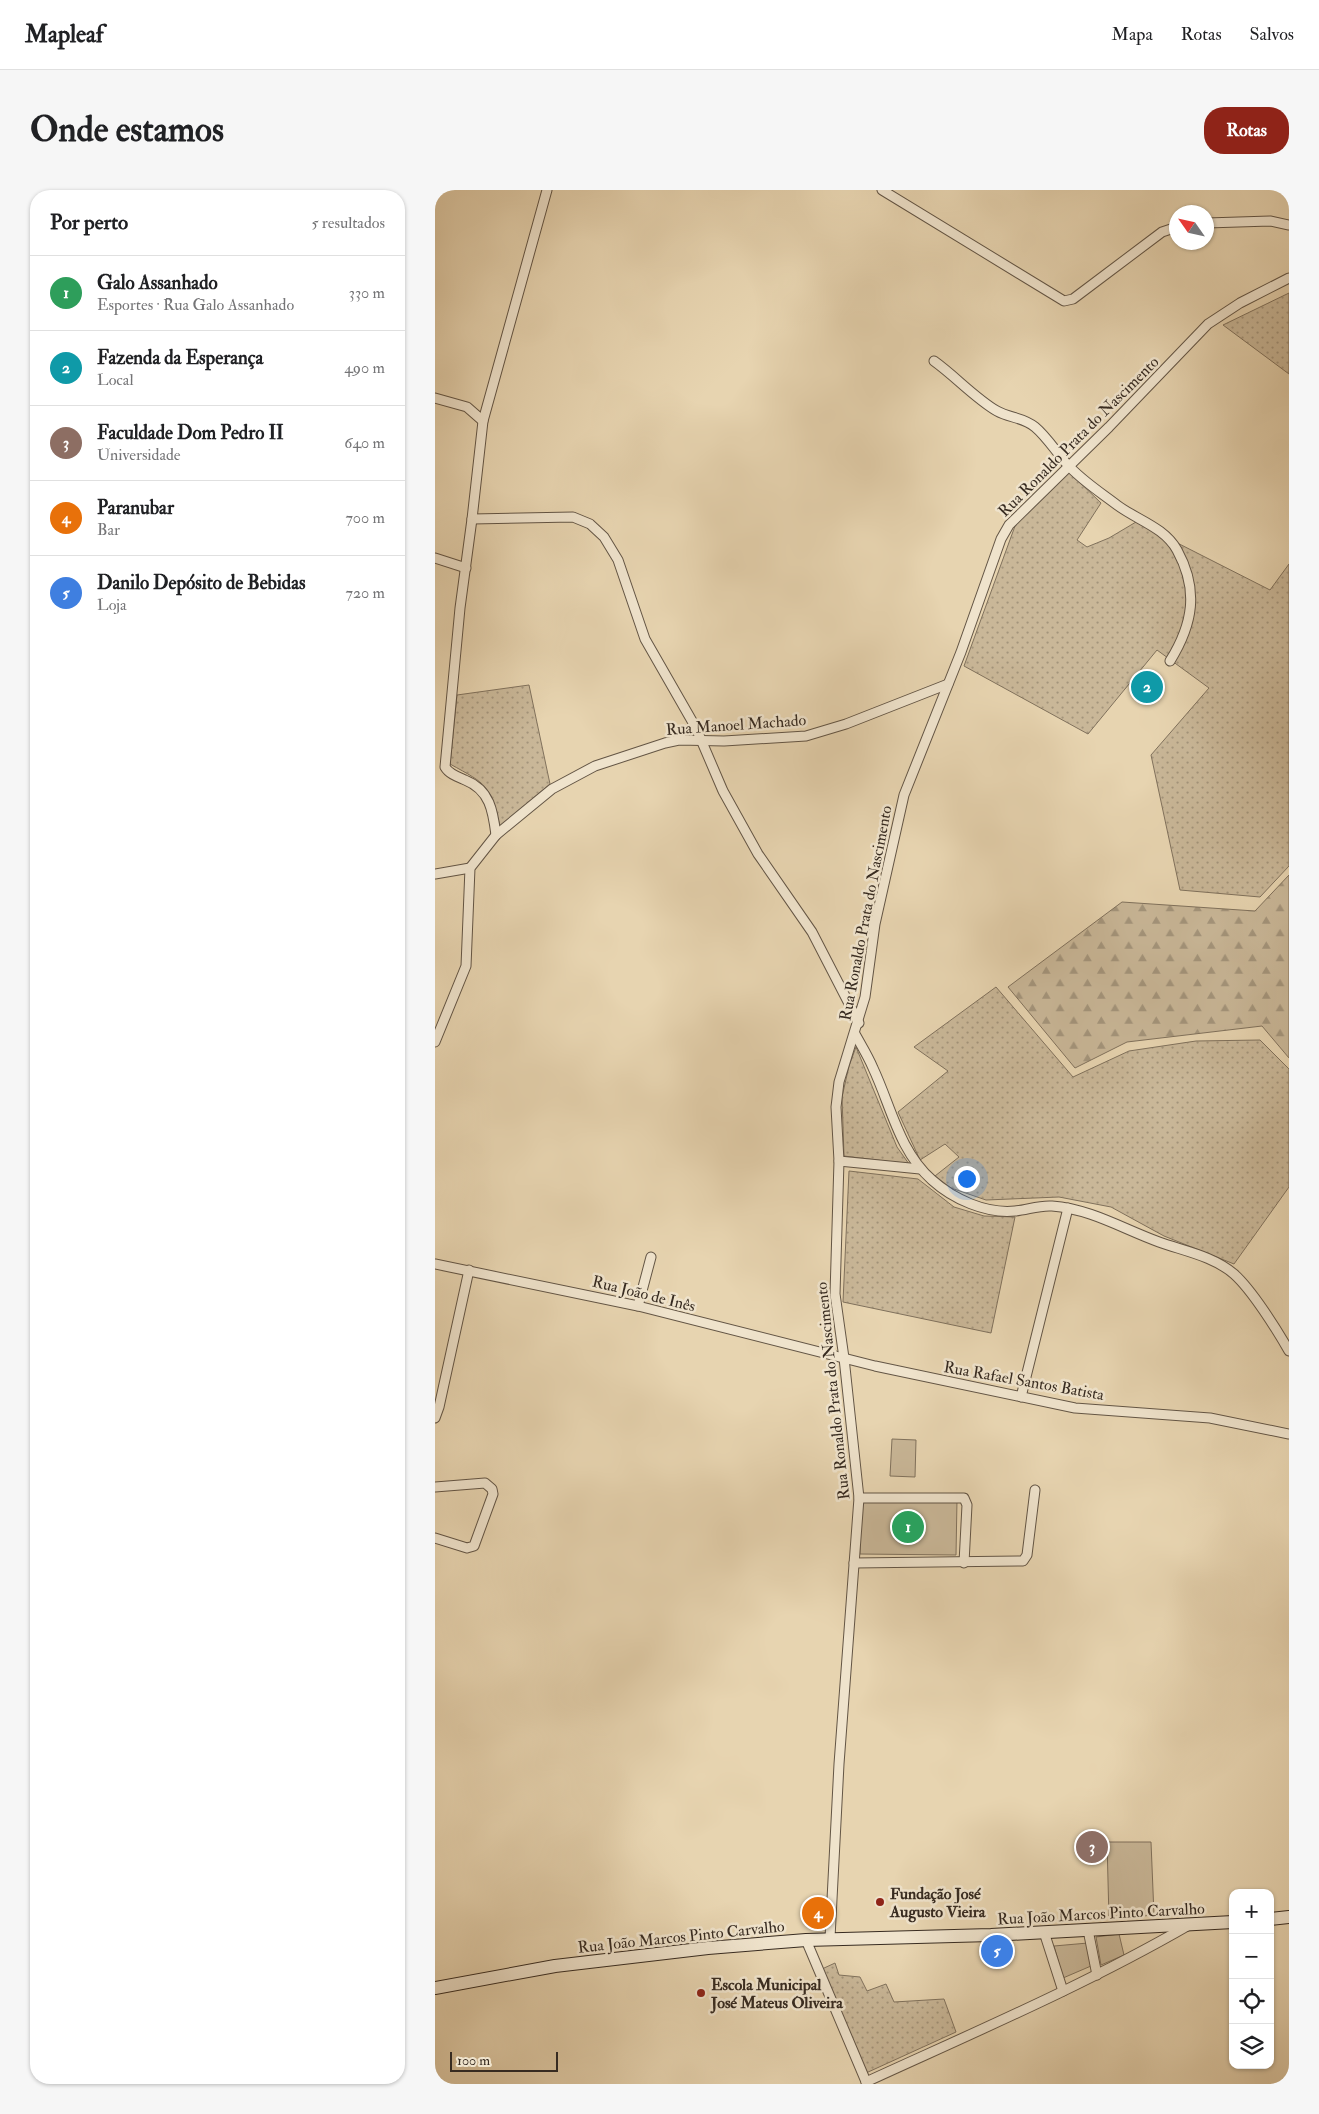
<!DOCTYPE html>
<html lang="pt">
<head>
<meta charset="utf-8">
<style>
  :root { --surface:#fff; --page:#f6f6f6; --text:#202124; --muted:#757577; --line:#e0e0e0; --accent:#8f2418 }
  body { margin:0; font-family:"IM FELL Double Pica",serif; background:var(--page); color:var(--text) }
  .controls { position:absolute; right:15px; bottom:15px; display:grid; overflow:hidden; border-radius:10px; box-shadow:0 1px 4px #0004 }
  .controls button { width:45px; height:45px; display:grid; place-items:center; padding:0; border:0; border-bottom:1px solid var(--line); background:var(--surface); color:var(--text); font:25px sans-serif }
  .compass { position:absolute; left:734px; top:15px; width:45px; height:45px; border-radius:50%; background:var(--surface); box-shadow:0 1px 4px #0004; rotate:304deg }
  .scale { position:absolute; left:15px; bottom:12px; width:108px; box-sizing:border-box; padding-left:5px; border:2px solid #372b21; border-top:0; font-size:14px; line-height:18px; white-space:nowrap; color:#372b21; -webkit-text-stroke:4px #efe3cc; paint-order:stroke }
  .you { position:absolute; left:531px; top:988px; width:18px; height:18px; margin:-12px; border:4px solid #fff; border-radius:50%; background:#1a73e8; box-shadow:0 0 0 8px #1a73e833 }
  .badge { display:grid; place-items:center; width:32px; height:32px; border-radius:50%; background:var(--accent); color:#fff; font-size:16px; font-weight:700 }
  .pin { position:absolute; translate:-50% -50%; border:2px solid #fff; box-shadow:0 1px 5px #0006 }
  .list { margin:0; padding:0; list-style:none }
  h2 { display:flex; justify-content:space-between; align-items:center; height:65px; margin:0; padding:0 20px; font-size:21px }
  h2 small { font-size:16px; font-weight:400; color:var(--muted) }
  .list li { display:grid; grid-template-columns:32px 1fr auto; gap:15px; align-items:center; box-sizing:border-box; height:75px; padding:0 20px; border-top:1px solid var(--line) }
  .list b { display:block; font-size:19px; white-space:nowrap }
  .list p { margin:0; font-size:16px; white-space:nowrap; color:var(--muted) }
  .list em { font-size:16px; font-style:normal; color:var(--muted) }
  .icon { flex:none; width:28px; height:28px; fill:none; stroke:currentColor; stroke-width:2; stroke-linecap:round; stroke-linejoin:round }
  .map { position:relative; flex:none; width:854px; height:1894px; overflow:hidden; border-radius:20px }
  header { display:flex; align-items:center; gap:30px; box-sizing:border-box; height:70px; padding:0 25px; background:var(--surface); border-bottom:1px solid var(--line) }
  header strong { font-size:24px }
  nav { display:flex; gap:28px; margin-inline-start:auto; font-size:18px }
  .intro { display:flex; align-items:center; justify-content:space-between; box-sizing:border-box; height:120px; padding:0 30px }
  h1 { margin:0; font-size:35px }
  .button { padding:12px 22px; border-radius:20px; background:var(--accent); color:#fff; font-size:18px; font-weight:700 }
  main { display:flex; gap:30px; padding:0 30px }
  aside { flex:1; background:var(--surface); border-radius:20px; box-shadow:0 1px 4px #0004 }
  .map>svg:first-child { display:block }
</style>
</head>
<body>
<header>
<strong>Mapleaf</strong>
<nav><a>Mapa</a><a>Rotas</a><a>Salvos</a></nav>
</header>
<div class="intro"><h1>Onde estamos</h1><a class="button">Rotas</a></div>
<main>
<aside>
<h2>Por perto<small>5 resultados</small></h2>
<ul class="list">
<li><span class="badge" style="background:#2e9e5b">1</span><div><b>Galo Assanhado</b><p>Esportes · Rua Galo Assanhado</p></div><em>330 m</em></li>
<li><span class="badge" style="background:#0f9aa8">2</span><div><b>Fazenda da Esperança</b><p>Local</p></div><em>490 m</em></li>
<li><span class="badge" style="background:#8d6e63">3</span><div><b>Faculdade Dom Pedro II</b><p>Universidade</p></div><em>640 m</em></li>
<li><span class="badge" style="background:#e8710a">4</span><div><b>Paranubar</b><p>Bar</p></div><em>700 m</em></li>
<li><span class="badge" style="background:#3f7fe0">5</span><div><b>Danilo Depósito de Bebidas</b><p>Loja</p></div><em>720 m</em></li>
</ul>
</aside>
<div class="map">
<svg width="854" height="1894" viewBox="0 0 854 1894">
  <defs>
    <pattern id="grass-dots" width="8" height="8" patternUnits="userSpaceOnUse" patternTransform="scale(1.25)"><rect width="8" height="8" fill="#c9b798"/><path d="M2 2h.1M6 6h.1" fill="none" stroke="#a4957c" stroke-width="1.8" stroke-linecap="round"/></pattern>
    <pattern id="forest-firs" width="22" height="20" patternUnits="userSpaceOnUse" patternTransform="scale(1.25)"><rect width="22" height="20" fill="#c9b798"/><path d="M5 1l3.5 6h-7zM16 11l3.5 6h-7z" fill="#a4957c"/></pattern>
  </defs>
  <rect width="100%" height="100%" fill="#e7d4b0"/>
  <filter id="stains"><feTurbulence type="fractalNoise" baseFrequency=".004" numOctaves="4"/><feColorMatrix values="0 0 0 0 .2 0 0 0 0 .09 0 0 0 0 .02 0 0 0 .5 -.17"/></filter>
  <radialGradient id="worn" r=".72"><stop offset=".6" stop-color="#630" stop-opacity="0"/><stop offset="1" stop-color="#630" stop-opacity=".3"/></radialGradient>
  <g fill="url(#grass-dots)" stroke="#80715c">
    <path d="M854,103V184L788,135Z"/>
    <path d="M633,281L666,313L642,350L652,357L674,348L701,332L835,400L854,374V676L825,707L745,700L716,565L774,498L722,460L653,544L529,476L580,336Z"/>
    <path d="M94,495L115,594L65,636C54,594 53,595 15,574L22,505Z"/>
    <path d="M561,797L638,887L694,861L761,851L825,850L854,879V997L799,1074L729,1046L676,1017L624,1007L551,1010L516,998L500,986L524,967L510,954L485,970L463,922L513,881L479,857Z"/>
    <path d="M421,857L462,957L474,974L409,966L407,907L414,876Z"/>
    <path d="M414,981L483,989L519,1017L549,1026L580,1027L556,1143L408,1112Z"/>
    <path d="M400,1773L404,1785L425,1787L432,1801L451,1794L459,1812L509,1809L521,1842L431,1883L387,1779Z"/>
  </g>
  <path fill="url(#forest-firs)" stroke="#80715c" d="M854,685V868L827,836L692,852L640,878L573,797L687,712L820,721Z"/>
  <g fill="#c9b798" stroke="#80715c">
    <path d="M457,1249L481,1250L480,1287L455,1286Z"/>
    <path d="M425,1309L522,1310L521,1365L425,1364Z"/>
    <path d="M672,1652H716L719,1725L674,1729Z"/>
    <path d="M684,1744L689,1765L666,1775L661,1747Z"/>
    <path d="M653,1753L656,1776L628,1788L619,1756Z"/>
  </g>
  <g fill="none" stroke-linecap="round" stroke-linejoin="round">
    <g stroke="#635545" stroke-width="11">
      <g id="street">
        <path d="M112,0L48,231L37,329L138,327L155,334L169,347L183,370L210,449L261,538L288,601L323,664L377,742L424,833"/>
        <path d="M447,0L629,111L638,109L727,42L742,37"/>
        <path d="M772,33L835,31L854,35"/>
        <path d="M499,171C520,186 541,209 562,221C574,228 588,227 600,237C612,247 621,262 632,274C646,290 665,302 682,315C702,330 729,337 742,360C764,400 758,434 735,471"/>
        <path d="M0,208L32,217L48,231"/>
        <path d="M37,329L25,418L10,577C14,584 23,587 30,590C55,600 58,621 61,645"/>
        <path d="M0,368L31,378"/>
        <path d="M0,684L35,678"/>
        <path d="M420,844C426,855 433,866 438,878C456,916 464,961 497,990C518,1009 551,1024 580,1021C592,1020 604,1015 617,1016C656,1019 688,1039 724,1052C749,1061 778,1066 799,1084C817,1100 842,1140 854,1161"/>
        <path d="M0,852L31,776L35,678L61,645L117,599L160,576L230,553L244,550L289,551L371,546L411,534L513,494"/>
        <path d="M404,971L485,979"/>
        <path d="M0,1074L203,1116L440,1176L640,1218L775,1228L854,1244"/>
        <path d="M203,1116L216,1067"/>
        <path d="M586,1207L633,1018"/>
        <path d="M0,1228L4,1217L34,1080"/>
        <path d="M0,1297L50,1293L57,1299L58,1304L39,1356L32,1358L0,1348"/>
        <path d="M424,1308H529L532,1315L529,1373"/>
        <path d="M419,1373L588,1371L592,1365L600,1300"/>
        <path d="M653,1740L662,1785"/>
        <path d="M609,1742L628,1801"/>
        <path d="M395,1748L404,1574L424,1308L409,1168L400,1104L404,971L401,917L404,892L430,807L440,734L469,605L526,462L566,349L574,335L674,237L773,134L805,113L854,88"/>
        <path d="M371,1750L432,1894"/>
        <path d="M431,1892C540,1842 650,1795 754,1735"/>
      </g>
    </g>
    <g stroke="#372b21" stroke-width="14">
      <g id="secondary">
        <path d="M835,1729L854,1727"/>
        <path d="M0,1798L120,1776L273,1758L371,1750L556,1745L798,1732"/>
      </g>
    </g>
    <use href="#street" stroke="#efe3cc" stroke-width="9"/>
    <use href="#secondary" stroke="#efe3cc" stroke-width="12"/>
  </g>
  <g fill="#8f2418" stroke="#efe3cc" stroke-width="2">
    <circle cx="445" cy="1712" r="5"/>
    <circle cx="266" cy="1803" r="5"/>
  </g>
  <g text-anchor="middle" stroke-width="5" stroke-linejoin="round" paint-order="stroke">
    <g font-size="16" fill="#372b21" stroke="#efe3cc">
      <text transform="translate(643 246) rotate(-45)" y="6">Rua Ronaldo Prata do Nascimento</text>
      <text transform="translate(301 534) rotate(-4)" y="6">Rua Manoel Machado</text>
      <text transform="translate(430 723) rotate(-79)" y="6">Rua Ronaldo Prata do Nascimento</text>
      <text transform="translate(209 1103) rotate(14)" y="6">Rua João de Inês</text>
      <text transform="translate(589 1190) rotate(10)" y="6">Rua Rafael Santos Batista</text>
      <text transform="translate(397 1201) rotate(-96)" y="6">Rua Ronaldo Prata do Nascimento</text>
      <text transform="translate(666 1723) rotate(-3)" y="6">Rua João Marcos Pinto Carvalho</text>
      <text transform="translate(246 1746) rotate(-6)" y="6">Rua João Marcos Pinto Carvalho</text>
    </g>
    <g font-size="16" font-weight="bold" fill="#372b21" stroke="#efe3cc" text-anchor="start">
      <text x="455" y="1709">Fundação José<tspan x="455" dy="18">Augusto Vieira</tspan></text>
      <text x="276" y="1800">Escola Municipal<tspan x="276" dy="18">José Mateus Oliveira</tspan></text>
    </g>
  </g>
  <rect width="100%" height="100%" filter="url(#stains)"/>
  <rect width="100%" height="100%" fill="url(#worn)"/>
</svg>
<div class="controls">
<button>+</button>
<button>−</button>
<button><svg class="icon" aria-label="locate" viewBox="0 0 24 24"><circle cx="12" cy="12" r="6"/><path d="M12 2v4M12 18v4M2 12h4M18 12h4"/></svg></button>
<button><svg class="icon" aria-label="layers" viewBox="0 0 24 24"><path d="M12 4l9 5-9 5-9-5zM3 14l9 5 9-5"/></svg></button>
</div>
<svg class="compass" viewBox="-18 -18 36 36"><path d="M0-13l5 13h-10z" fill="#e53935"/><path d="M0 13l5-13h-10z" fill="#757577"/></svg>
<div class="scale">100 m</div>
<div class="you"></div>
<div class="pin badge" style="left:473px;top:1337px;background:#2e9e5b">1</div>
<div class="pin badge" style="left:712px;top:497px;background:#0f9aa8">2</div>
<div class="pin badge" style="left:657px;top:1657px;background:#8d6e63">3</div>
<div class="pin badge" style="left:383px;top:1723px;background:#e8710a">4</div>
<div class="pin badge" style="left:562px;top:1761px;background:#3f7fe0">5</div>
</div>
</main>
</body>
</html>
